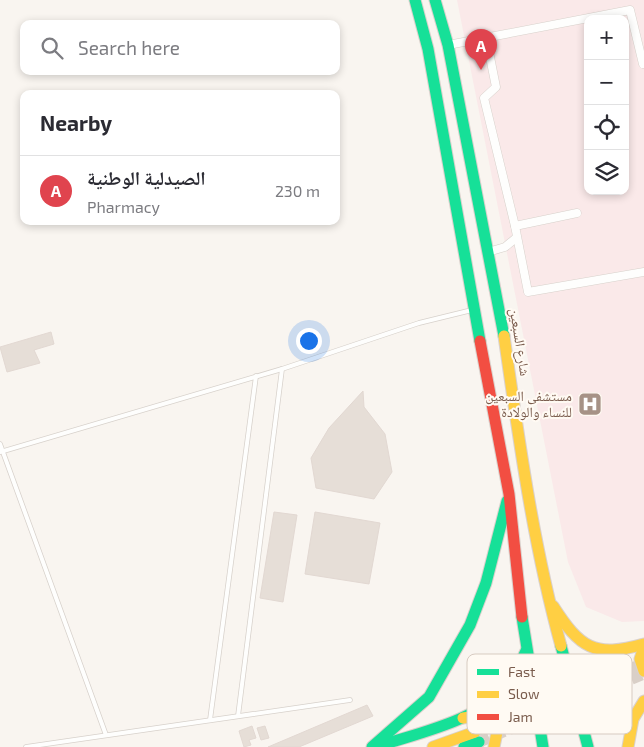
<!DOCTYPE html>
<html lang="en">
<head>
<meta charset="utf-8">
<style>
  :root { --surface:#fff; --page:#f7f7f7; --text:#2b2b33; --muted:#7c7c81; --line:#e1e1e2; --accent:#ea580c }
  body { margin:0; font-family:"Exo 2","Noto Naskh Arabic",sans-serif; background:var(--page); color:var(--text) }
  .controls { position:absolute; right:15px; top:15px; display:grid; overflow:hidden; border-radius:10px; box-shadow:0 2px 8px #0003 }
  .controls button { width:45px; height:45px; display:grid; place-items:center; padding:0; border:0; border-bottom:1px solid var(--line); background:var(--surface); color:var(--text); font:25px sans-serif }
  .you { position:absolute; left:308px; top:340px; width:18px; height:18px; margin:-12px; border:4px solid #fff; border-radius:50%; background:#1a73e8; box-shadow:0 0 0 8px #1a73e833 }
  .badge { display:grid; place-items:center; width:32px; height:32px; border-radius:50%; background:var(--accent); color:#fff; font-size:16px; font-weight:700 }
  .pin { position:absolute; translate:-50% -41px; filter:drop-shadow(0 1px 2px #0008) }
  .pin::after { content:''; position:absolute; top:26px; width:18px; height:15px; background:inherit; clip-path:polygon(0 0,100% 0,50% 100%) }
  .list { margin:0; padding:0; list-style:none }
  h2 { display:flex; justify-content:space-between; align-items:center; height:65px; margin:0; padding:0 20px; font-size:21px }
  h2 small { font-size:16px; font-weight:400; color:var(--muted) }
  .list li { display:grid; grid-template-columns:32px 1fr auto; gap:15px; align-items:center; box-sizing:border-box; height:70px; padding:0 20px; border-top:1px solid var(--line) }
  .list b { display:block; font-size:19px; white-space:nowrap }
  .list p { margin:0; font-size:16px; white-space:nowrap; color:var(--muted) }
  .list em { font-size:16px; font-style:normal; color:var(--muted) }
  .icon { flex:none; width:28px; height:28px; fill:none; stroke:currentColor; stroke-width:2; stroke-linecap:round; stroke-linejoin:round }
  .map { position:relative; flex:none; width:644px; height:747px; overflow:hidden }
  .search { position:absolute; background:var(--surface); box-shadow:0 2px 8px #0003; left:20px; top:20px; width:320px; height:55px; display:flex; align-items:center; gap:12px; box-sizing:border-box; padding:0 18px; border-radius:10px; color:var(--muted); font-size:19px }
  .panel { position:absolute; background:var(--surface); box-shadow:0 2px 8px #0003; left:20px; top:90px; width:320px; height:135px; border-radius:10px }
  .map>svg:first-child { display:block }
</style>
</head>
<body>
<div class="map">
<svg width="644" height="747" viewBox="0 0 644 747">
  <rect width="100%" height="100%" fill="#f9f5f0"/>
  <path fill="#fae9e9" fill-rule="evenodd" d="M457,0H644V621L622,622L586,607L568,562ZM588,19H625V191H588Z"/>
  <g fill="#e6ded7" stroke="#e2d8d2">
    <path d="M51,332L54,344L34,350L40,363L7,372L0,347Z"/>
    <path d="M363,391L364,407L385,434L392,472L374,499L316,488L311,458L329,428Z"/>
    <path d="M274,512L297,515L283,602L260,598Z"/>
    <path d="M315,512L380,523L369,584L305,574Z"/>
    <path d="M367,705L373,716L299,747H268Z"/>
    <path d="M252,726L256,738L249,740L251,745L244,747L239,731Z"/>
    <path d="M265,726L269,738L261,740L257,728Z"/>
  </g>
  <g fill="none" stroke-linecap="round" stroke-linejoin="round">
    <g stroke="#d9cfc7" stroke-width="11" stroke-dasharray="11 5.5" stroke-linecap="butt">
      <path d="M475,732L644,663"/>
      <path d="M479,742L644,674"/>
    </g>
    <g stroke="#d7d1cb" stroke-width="5.5">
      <g id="lane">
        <path d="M0,444L106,735"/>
        <path d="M0,452L282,369L419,323L472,310"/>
        <path d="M238,716L282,369"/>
        <path d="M210,720L256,376"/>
        <path d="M26,747L350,700"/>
      </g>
    </g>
    <g stroke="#d7d1cb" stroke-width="9">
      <g id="street">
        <path d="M486,37L496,87L484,98L515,226L528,292L644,272"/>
        <path d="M448,45L630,10L643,64"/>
        <path d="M515,226L577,213"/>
        <path d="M488,252L505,247L516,238"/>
      </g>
    </g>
    <g stroke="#dad1cc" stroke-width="13">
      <g id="fast">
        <path d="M415,0L428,49L480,341"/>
        <path d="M435,0L448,45L504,336"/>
        <path d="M522,617L543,747"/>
        <path d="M561,646L588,747"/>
        <path d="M379,746C421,732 478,721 508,685C516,675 520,663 526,651"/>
        <path d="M372,747L429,697L470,625L486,583L507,501"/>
        <path d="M464,747L479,742"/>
      </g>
    </g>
    <g stroke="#dad1cc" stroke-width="13">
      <g id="slow">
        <path d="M504,336C519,440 533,544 561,646"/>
        <path d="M553,606C580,648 594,658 644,644"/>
        <path d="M644,647L640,659L644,671"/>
        <path d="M463,718L484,715L492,718L497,732L494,747"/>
        <path d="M433,747L475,732"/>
        <path d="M628,747L633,719L644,701"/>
      </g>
    </g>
    <g stroke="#dad1cc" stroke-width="13">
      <path id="jam" d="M480,341L509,494L522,617"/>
    </g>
    <use href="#lane" stroke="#fefefd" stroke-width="4"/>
    <use href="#street" stroke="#fefefd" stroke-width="8"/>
    <use href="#fast" stroke="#16e098" stroke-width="11"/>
    <use href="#slow" stroke="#ffcf43" stroke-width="11"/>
    <use href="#jam" stroke="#f24e42" stroke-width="11"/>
  </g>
  <defs>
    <g id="hospital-square" transform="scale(1.25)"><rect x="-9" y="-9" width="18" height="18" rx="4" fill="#a69286" stroke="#fffaf3"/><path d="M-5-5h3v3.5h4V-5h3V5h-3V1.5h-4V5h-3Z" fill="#fff"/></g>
  </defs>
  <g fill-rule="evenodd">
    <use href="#hospital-square" x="590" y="404"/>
  </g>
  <g text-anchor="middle" stroke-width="4" stroke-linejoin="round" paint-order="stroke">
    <g font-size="14" fill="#7a5c4d" stroke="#fffaf3">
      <text transform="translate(520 342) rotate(81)" y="5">شارع السبعين</text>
    </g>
    <g font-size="14" fill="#7a5c4d" stroke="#fffaf3" text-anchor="end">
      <text x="572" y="401">مستشفى السبعين<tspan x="572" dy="16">للنساء والولادة</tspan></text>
    </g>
  </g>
  <rect x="467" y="654" width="165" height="80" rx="8" fill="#fffaf3" stroke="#d7cbc1" stroke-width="1"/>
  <rect x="477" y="669" width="22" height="6" fill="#16e098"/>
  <rect x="477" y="691" width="22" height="7" fill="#ffcf43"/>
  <rect x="477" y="714" width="22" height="6" fill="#f24e42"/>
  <g font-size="14" fill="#7a5c4d">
    <text x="508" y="677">Fast</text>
    <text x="508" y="699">Slow</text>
    <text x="508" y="722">Jam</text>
  </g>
</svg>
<div class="controls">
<button>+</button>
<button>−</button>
<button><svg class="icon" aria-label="locate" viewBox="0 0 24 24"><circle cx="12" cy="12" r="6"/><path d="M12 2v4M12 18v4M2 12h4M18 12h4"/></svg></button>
<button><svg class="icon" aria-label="layers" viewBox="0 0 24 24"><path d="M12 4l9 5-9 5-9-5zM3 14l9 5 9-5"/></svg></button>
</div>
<div class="you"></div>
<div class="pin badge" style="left:481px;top:70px;background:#e0444e">A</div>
<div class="search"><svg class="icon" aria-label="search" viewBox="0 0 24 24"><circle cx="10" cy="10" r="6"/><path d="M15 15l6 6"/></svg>Search here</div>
<section class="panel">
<h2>Nearby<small></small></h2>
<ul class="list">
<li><span class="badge" style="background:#e0444e">A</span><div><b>الصيدلية الوطنية</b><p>Pharmacy</p></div><em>230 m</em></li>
</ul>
</section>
</div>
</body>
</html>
